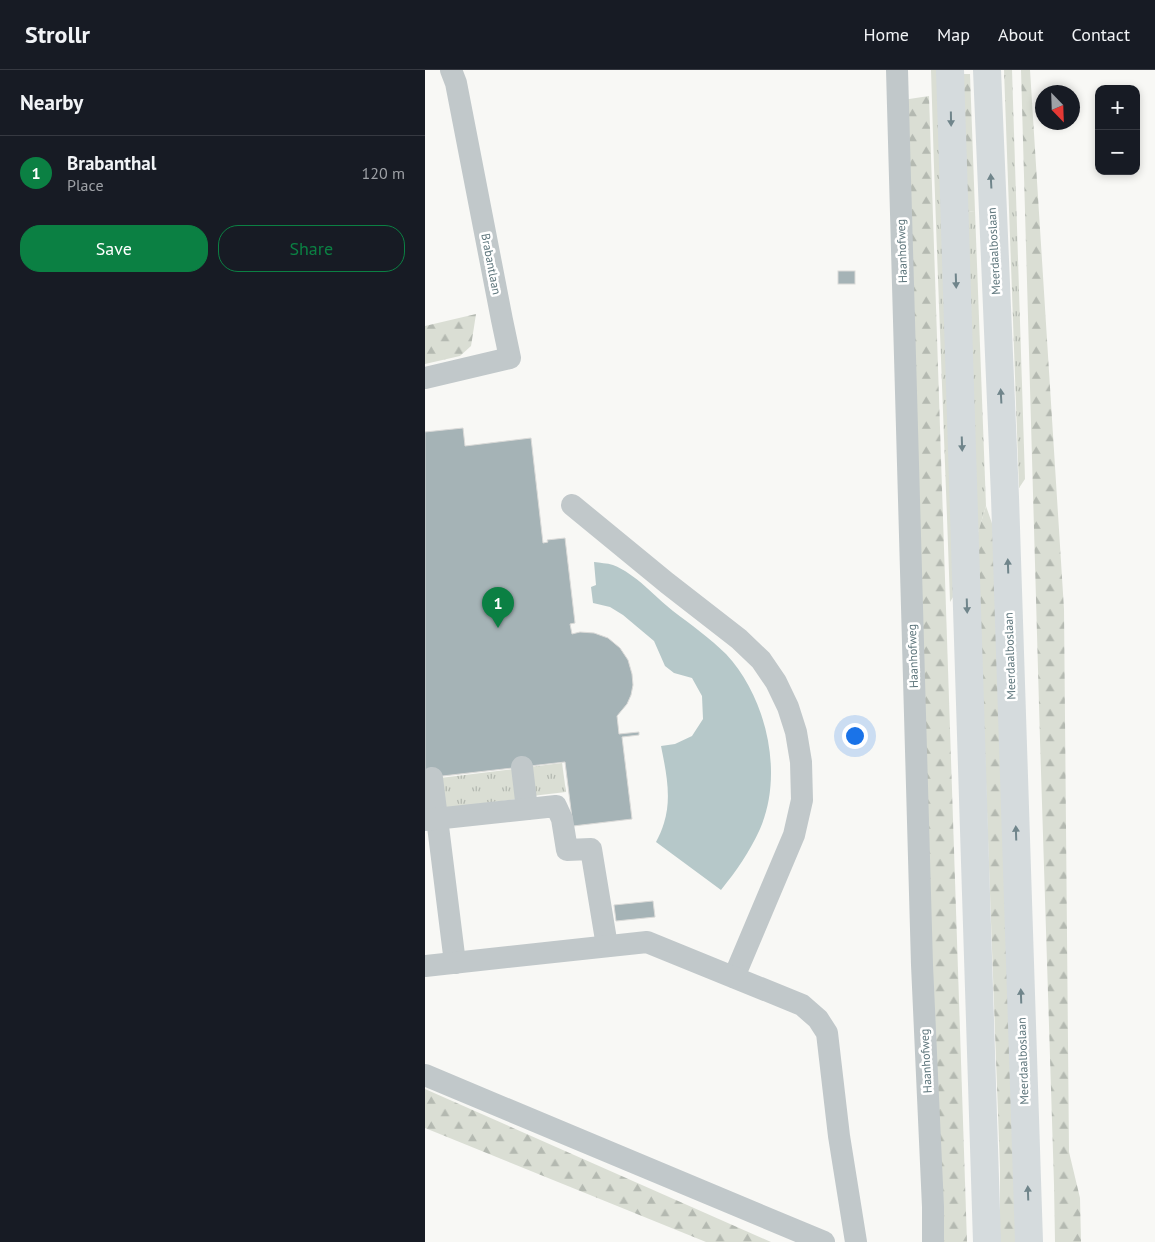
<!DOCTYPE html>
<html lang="en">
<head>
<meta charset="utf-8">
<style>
  :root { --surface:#171b24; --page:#242831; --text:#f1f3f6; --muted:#9ea1a6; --line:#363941; --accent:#0b8043 }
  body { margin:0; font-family:"PT Sans",sans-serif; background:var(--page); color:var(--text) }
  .controls { position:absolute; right:15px; top:15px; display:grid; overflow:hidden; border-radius:10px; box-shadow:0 2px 8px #0003 }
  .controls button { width:45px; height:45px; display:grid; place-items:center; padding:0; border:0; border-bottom:1px solid var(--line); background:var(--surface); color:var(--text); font:25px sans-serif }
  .compass { position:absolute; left:610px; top:15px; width:45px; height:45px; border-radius:50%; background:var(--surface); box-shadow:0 2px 8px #0003; rotate:157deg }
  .you { position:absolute; left:429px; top:665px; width:18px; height:18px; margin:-12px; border:4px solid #fff; border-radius:50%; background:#1a73e8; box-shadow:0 0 0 8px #1a73e833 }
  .badge { display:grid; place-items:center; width:32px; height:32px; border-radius:50%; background:var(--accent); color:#fff; font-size:16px; font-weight:700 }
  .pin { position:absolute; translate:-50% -41px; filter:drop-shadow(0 1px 2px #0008) }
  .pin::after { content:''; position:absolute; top:26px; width:18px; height:15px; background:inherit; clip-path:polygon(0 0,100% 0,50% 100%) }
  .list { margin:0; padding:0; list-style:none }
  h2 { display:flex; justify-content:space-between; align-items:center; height:65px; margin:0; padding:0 20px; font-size:21px }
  h2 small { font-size:16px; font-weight:400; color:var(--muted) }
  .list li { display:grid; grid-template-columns:32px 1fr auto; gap:15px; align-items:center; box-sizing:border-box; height:75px; padding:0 20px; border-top:1px solid var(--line) }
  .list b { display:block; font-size:19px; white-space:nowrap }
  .list p { margin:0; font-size:16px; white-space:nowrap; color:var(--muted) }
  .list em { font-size:16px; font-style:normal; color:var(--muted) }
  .actions { display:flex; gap:10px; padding:15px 20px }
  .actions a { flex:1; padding:11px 0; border:1px solid var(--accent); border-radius:20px; text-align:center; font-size:18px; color:var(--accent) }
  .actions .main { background:var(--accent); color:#fff }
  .map { position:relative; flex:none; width:730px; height:1172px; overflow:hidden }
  header { display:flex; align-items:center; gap:30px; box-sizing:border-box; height:70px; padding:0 25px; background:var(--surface); border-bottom:1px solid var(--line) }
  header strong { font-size:24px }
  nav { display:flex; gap:28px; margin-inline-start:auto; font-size:18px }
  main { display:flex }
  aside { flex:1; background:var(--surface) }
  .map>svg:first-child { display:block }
</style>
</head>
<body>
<header>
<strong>Strollr</strong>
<nav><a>Home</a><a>Map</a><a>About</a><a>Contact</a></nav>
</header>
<main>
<aside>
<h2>Nearby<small></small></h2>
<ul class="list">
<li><span class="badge">1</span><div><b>Brabanthal</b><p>Place</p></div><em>120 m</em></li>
</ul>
<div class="actions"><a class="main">Save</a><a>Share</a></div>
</aside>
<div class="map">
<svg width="730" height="1172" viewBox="0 0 730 1172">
  <defs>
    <pattern id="grass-tufts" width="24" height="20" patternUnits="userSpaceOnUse" patternTransform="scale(1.25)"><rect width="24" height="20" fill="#daded4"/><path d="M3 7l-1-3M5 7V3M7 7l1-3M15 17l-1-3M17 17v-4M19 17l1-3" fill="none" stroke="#b4b9b1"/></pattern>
    <pattern id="forest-firs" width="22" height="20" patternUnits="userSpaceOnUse" patternTransform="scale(1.25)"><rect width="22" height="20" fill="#daded4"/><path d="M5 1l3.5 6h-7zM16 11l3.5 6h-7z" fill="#b4b9b1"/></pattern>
  </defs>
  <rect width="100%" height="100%" fill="#f8f8f5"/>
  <g fill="url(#grass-tufts)">
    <path d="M506,0H512V28L514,39L533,519L525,532C519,355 511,177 506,0Z"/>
    <path d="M579,0H587L600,409L594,418Z"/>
    <path d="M550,141L561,436L552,466L541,142Z"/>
    <path d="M137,693L141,722L107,726L104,697Z"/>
    <path d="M89,699L93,729L19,738L15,708Z"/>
  </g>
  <g fill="url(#forest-firs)">
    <path d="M596,0H605L639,539L644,1082L655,1128L656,1172H630L629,1114L615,670Z"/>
    <path d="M536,4H545L550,141L541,142Z"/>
    <path d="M504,26L542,1172H515L471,31Z"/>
    <path d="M51,244L46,276L35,286L0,294V256Z"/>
    <path d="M561,436L571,465L595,1172H575V1099L552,466Z"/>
    <path d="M0,1019L346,1172H281L0,1058Z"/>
  </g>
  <path fill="#b6c8c9" d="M169,492C175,493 182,493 188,495C211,504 229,526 248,541C265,554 286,569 301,584C342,628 359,704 335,759C324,783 312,800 296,820L231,772C234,766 237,760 239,753C247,728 241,701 236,676L250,674L267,666L278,649L277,626L267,608L249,603L240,596L229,571L198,545L185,537L168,533L166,517L171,515Z"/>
  <g fill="#a5b3b6" stroke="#dadad8">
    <rect x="413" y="201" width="17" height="13"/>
    <path d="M38,358L40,376L106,368L118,473L123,472L122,470L140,468L150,553L145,554L147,564L155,562L169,563L183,568L195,578L203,590L207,604L208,615L206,625L202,634L192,646L194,664L214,662V665L197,667L207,749L148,756L140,692L0,708V362Z"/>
    <path d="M228,831L230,847L191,851L189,835Z"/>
  </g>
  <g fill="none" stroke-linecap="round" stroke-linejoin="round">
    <g stroke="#c1c8ca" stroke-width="22">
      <path d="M472,0L497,895L508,1137V1172"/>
      <path d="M0,308L85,288L77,250L31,13L26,0"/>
      <path d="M147,435L242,513L314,569L336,590L351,612L363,637L371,662L376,692L377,730L369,765L309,907"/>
      <path d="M97,697L102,739"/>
      <path d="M7,708L30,893"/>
      <path d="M0,750L131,736L137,749L142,780L166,779L182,876"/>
      <path d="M0,896L222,872L377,935L393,949L402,963L414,1066L431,1172"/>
      <path d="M0,1005L399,1172"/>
    </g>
    <g stroke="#d5dbdd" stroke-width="28">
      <path d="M525,0L562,1172"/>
      <path d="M562,0L580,427L604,1172"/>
    </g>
  </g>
  <defs><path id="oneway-solid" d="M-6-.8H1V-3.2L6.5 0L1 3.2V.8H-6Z" transform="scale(1.25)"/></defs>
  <g fill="#70858b">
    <use href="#oneway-solid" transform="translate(526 49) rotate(89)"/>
    <use href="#oneway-solid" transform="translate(566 111) rotate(-93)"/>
    <use href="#oneway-solid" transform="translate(531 211) rotate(88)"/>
    <use href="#oneway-solid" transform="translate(576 326) rotate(-93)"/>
    <use href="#oneway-solid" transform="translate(537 374) rotate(88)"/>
    <use href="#oneway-solid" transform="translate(583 496) rotate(-92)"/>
    <use href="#oneway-solid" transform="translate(542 536) rotate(88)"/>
    <use href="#oneway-solid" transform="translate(591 763) rotate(-92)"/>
    <use href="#oneway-solid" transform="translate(596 926) rotate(-92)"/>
    <use href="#oneway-solid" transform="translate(603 1123) rotate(-92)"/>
  </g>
  <g text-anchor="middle" stroke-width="5" stroke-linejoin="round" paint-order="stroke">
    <g font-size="12" fill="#5e767c" stroke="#fff">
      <text transform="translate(477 181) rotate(-92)" y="4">Haanhofweg</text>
      <text transform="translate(569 181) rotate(-93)" y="4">Meerdaalboslaan</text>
      <text transform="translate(66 194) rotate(79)" y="4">Brabantlaan</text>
      <text transform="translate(488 586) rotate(-92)" y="4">Haanhofweg</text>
      <text transform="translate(585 586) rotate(-92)" y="4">Meerdaalboslaan</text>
      <text transform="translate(501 991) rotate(-93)" y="4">Haanhofweg</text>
      <text transform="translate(598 991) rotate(-92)" y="4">Meerdaalboslaan</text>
    </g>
  </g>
</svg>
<div class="controls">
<button>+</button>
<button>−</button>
</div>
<svg class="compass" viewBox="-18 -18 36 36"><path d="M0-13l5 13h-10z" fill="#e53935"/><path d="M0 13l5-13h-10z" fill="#9ea1a6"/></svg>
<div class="you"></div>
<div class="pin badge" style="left:73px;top:558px">1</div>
</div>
</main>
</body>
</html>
